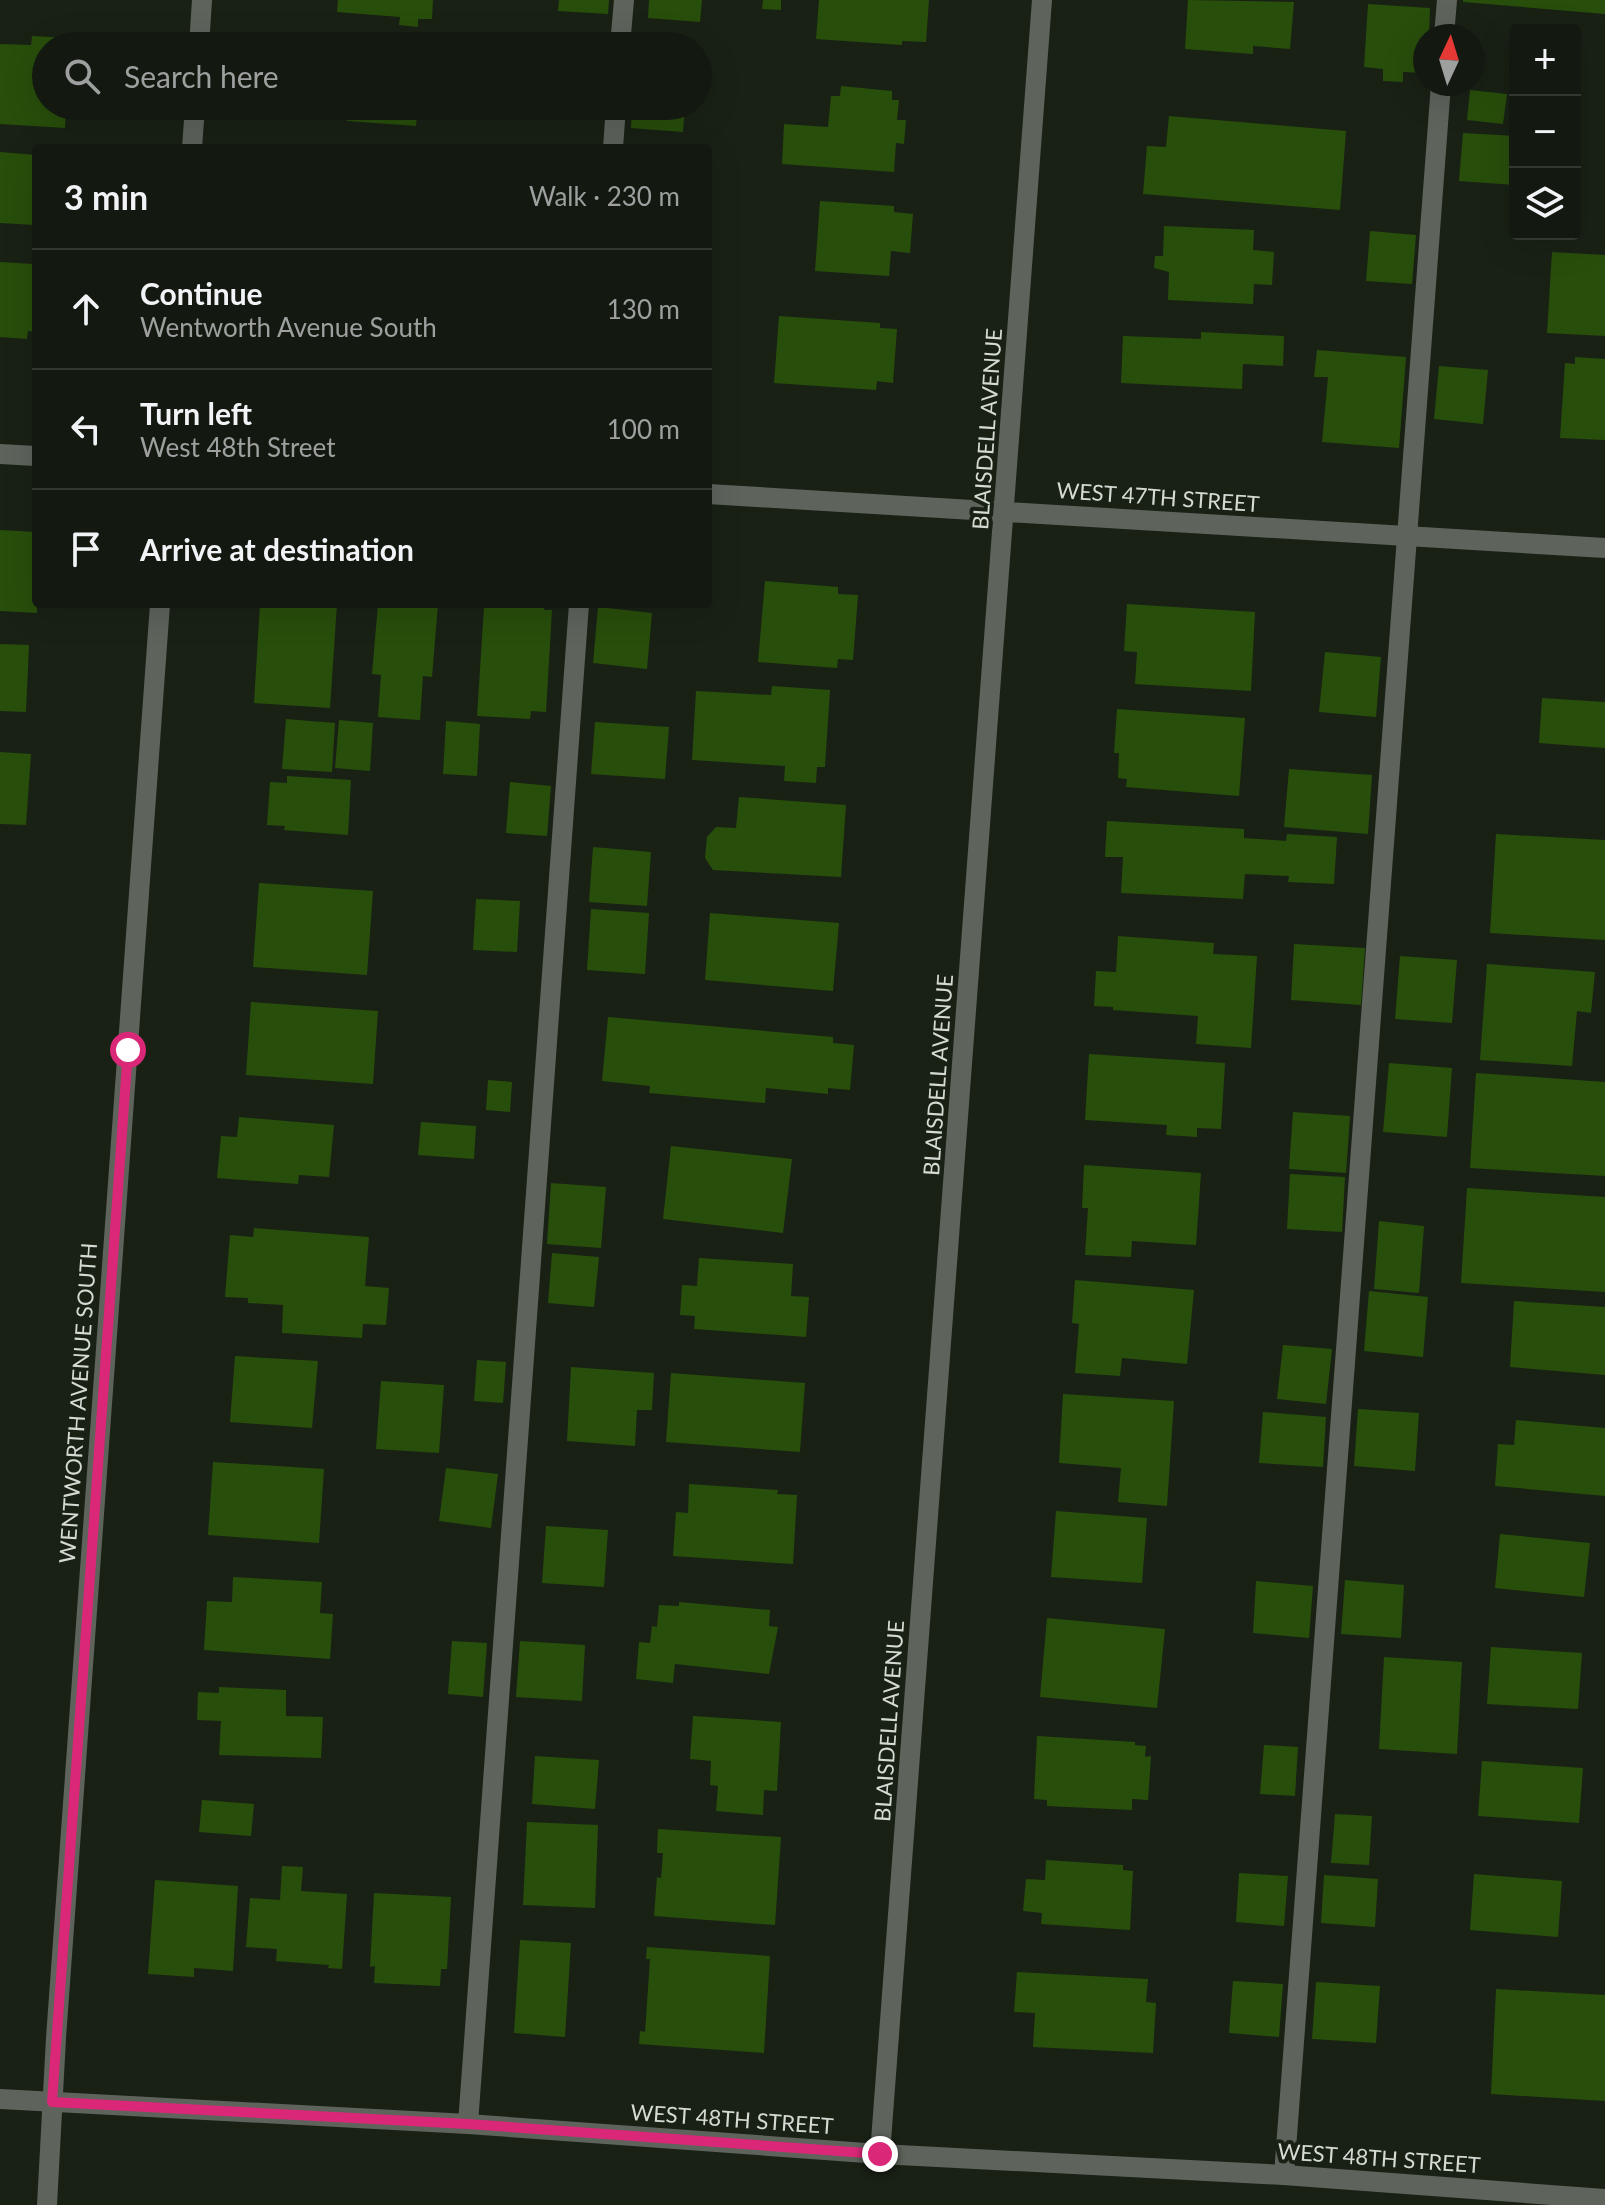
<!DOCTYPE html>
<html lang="en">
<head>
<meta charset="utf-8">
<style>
  :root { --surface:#131910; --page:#1c2219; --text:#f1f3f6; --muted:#9da09f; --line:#323830 }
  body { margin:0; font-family:Lato,sans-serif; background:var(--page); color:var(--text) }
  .controls { position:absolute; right:24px; top:24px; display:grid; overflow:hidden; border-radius:8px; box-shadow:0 8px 32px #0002 }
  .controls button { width:72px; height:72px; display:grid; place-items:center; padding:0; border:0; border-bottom:2px solid var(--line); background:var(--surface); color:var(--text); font:40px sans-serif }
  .compass { position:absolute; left:1413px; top:24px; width:72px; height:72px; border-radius:50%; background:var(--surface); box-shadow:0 8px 32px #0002; rotate:4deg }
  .stop { position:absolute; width:24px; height:24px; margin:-18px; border:6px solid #db2777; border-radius:50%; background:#fff }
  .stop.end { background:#db2777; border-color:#fff; box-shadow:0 2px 8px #0008 }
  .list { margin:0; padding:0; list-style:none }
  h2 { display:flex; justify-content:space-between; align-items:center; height:104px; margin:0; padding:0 32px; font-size:34px }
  h2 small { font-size:26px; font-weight:400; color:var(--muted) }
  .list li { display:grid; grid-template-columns:52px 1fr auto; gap:24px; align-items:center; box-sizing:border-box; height:120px; padding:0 32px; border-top:2px solid var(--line) }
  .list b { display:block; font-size:30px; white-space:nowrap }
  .list p { margin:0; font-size:26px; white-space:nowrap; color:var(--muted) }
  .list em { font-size:26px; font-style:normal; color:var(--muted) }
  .icon { flex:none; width:44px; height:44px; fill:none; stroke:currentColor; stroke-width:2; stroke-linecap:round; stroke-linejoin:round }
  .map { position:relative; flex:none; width:1605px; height:2205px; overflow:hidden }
  .search { position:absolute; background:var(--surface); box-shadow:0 8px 32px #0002; left:32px; top:32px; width:680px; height:88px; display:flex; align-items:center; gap:20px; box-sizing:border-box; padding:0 28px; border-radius:44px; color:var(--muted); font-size:30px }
  .panel { position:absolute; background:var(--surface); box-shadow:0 8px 32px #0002; left:32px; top:144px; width:680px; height:464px; border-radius:8px }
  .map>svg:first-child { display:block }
</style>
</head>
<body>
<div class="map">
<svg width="1605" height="2205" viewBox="0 0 1605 2205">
  <rect width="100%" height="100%" fill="#192115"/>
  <g fill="#284e0b">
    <path d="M338,0H433L432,19H418V27L399,25L400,17L337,12Z"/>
    <path d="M559,0H609L608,14L558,11Z"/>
    <path d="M649,0H702L700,22L648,18Z"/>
    <path d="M763,0H781V10L762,9Z"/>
    <path d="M819,0H929L926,42L902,41V45L816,39Z"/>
    <path d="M1188,0L1294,2L1290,49L1253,46V54L1185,49Z"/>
    <path d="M1463,0H1605V14L1463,2Z"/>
    <path d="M1368,4L1430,8L1429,36H1425V73L1403,72V82L1383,81V69L1364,67Z"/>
    <path d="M32,36L70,38V46H46V106H66L65,128L0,124V44L31,45Z"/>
    <path d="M841,86L892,91V100H899L897,120H906L904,144L896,143L894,172L782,164L784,124L828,127L831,96H840Z"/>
    <path d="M1470,90L1507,94L1503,124L1467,120Z"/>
    <path d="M348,106H418L416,126L347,121Z"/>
    <path d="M632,106H685L683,132L631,128Z"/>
    <path d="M1169,116L1346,131L1340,210L1143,194L1147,146L1166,147Z"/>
    <path d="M1463,133L1515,136V185L1459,181Z"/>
    <path d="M0,152L36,155L34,225L0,223Z"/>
    <path d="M820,201L894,206V212L913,214L910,253L891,251L889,276L815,271Z"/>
    <path d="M1164,226L1254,230L1253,250L1274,252L1272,285L1254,284L1253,304L1168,300L1169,272L1154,268L1155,256H1163Z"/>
    <path d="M1370,231L1416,235L1412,284L1366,281Z"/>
    <path d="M1552,252L1605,255V336L1547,333Z"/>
    <path d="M0,262L33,264L32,276H36V332L28,331L27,339L0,337Z"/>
    <path d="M779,316L880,323V328L897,329L893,383L877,381L876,390L774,383Z"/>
    <path d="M1201,332L1284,336L1283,366L1243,364L1242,389L1121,383L1123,336L1201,339Z"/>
    <path d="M1317,350L1406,357L1399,448L1322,442L1328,377H1314Z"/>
    <path d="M1575,357L1605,359V440L1560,438L1565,363L1575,364Z"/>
    <path d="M1439,366L1488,370L1483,424L1434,419Z"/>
    <path d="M0,530L36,532L37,613L0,611Z"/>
    <path d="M765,581L838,587V594L858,595L853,660L838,659L837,668L758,662Z"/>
    <path d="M260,604H337L330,708L254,703Z"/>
    <path d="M378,604H438L432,677L423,676L420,720L378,717L381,675L372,674Z"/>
    <path d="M494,604H544V610H552L546,712L531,711L530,719L477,716L484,607H494Z"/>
    <path d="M1127,604L1255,612L1251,691L1135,684L1137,652L1124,651Z"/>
    <path d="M598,607L652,613L647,669L593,663Z"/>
    <path d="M0,644L29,645L26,712L0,711Z"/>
    <path d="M1325,652L1381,657L1376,717L1319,712Z"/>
    <path d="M772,686L830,690L825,767H817L816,783L784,781L785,766L692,760L696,691L771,695Z"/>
    <path d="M1542,698L1605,702V748L1539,743Z"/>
    <path d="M1117,709L1245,718L1239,796L1126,787L1127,779L1118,778L1119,753H1114Z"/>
    <path d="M286,719L335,723L332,772L282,769Z"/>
    <path d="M339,720L373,723L370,771L335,768Z"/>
    <path d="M446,721L480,724L477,776L443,774Z"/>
    <path d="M595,722L669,727L665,779L591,774Z"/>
    <path d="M0,752L31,754L26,825L0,824Z"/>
    <path d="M1289,769L1372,775L1368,834L1284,827Z"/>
    <path d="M287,776L351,780L348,835L284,830L285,826L267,825L270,782L287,783Z"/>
    <path d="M510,782L551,786L547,836L506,833Z"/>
    <path d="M739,797L846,805L841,877L713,870L705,858L707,837L716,827L736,828Z"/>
    <path d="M1107,821L1244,829V838L1286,841L1287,834L1337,837L1334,884L1288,882L1289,876L1245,874L1243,899L1121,893L1123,857H1105Z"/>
    <path d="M1496,834L1605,840V940L1490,933Z"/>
    <path d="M593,847L651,852L647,906L589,902Z"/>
    <path d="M259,883L373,891L367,975L253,967Z"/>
    <path d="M476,899L520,901L517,952L473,950Z"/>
    <path d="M591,909L649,913L645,974L587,970Z"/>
    <path d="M710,913L839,923L833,991L705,980Z"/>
    <path d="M1118,936L1214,943L1213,954L1257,956L1251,1048L1196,1044L1198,1016L1113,1010V1007L1094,1006L1096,971L1116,972Z"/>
    <path d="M1294,944L1365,948L1361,1005L1291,1000Z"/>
    <path d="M1400,956L1457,960L1452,1023L1395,1019Z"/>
    <path d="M1487,964L1595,972L1591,1013L1577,1011L1572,1066L1480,1060Z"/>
    <path d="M251,1002L378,1011L373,1084L246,1075Z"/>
    <path d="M608,1017L833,1037V1043L854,1045L850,1090L828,1088V1094L766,1088L765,1103L649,1093L650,1086L602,1081Z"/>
    <path d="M1089,1054L1225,1063L1221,1129L1197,1128V1137L1166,1135L1167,1125L1085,1120Z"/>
    <path d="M1389,1063L1452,1068L1447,1137L1383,1132Z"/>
    <path d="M1476,1073L1605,1082V1176L1470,1168Z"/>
    <path d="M488,1080L512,1082L510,1112L486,1110Z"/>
    <path d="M1293,1112L1350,1116L1346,1173L1289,1169Z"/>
    <path d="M239,1117L334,1125L329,1177L299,1175L298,1184L217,1178L221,1136L237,1137Z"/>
    <path d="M421,1122L476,1126L474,1159L418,1155Z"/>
    <path d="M671,1146L792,1159L783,1233L663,1219Z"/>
    <path d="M1084,1165L1201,1173L1196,1245L1132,1241L1131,1257L1085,1255L1088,1208H1082Z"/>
    <path d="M1290,1174L1345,1177L1342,1232L1287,1229Z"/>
    <path d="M551,1183L606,1187L601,1248L547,1244Z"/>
    <path d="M1467,1188L1605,1197V1292L1461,1283Z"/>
    <path d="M1379,1221L1424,1226L1419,1293L1374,1289Z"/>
    <path d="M254,1228L369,1237L365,1286L389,1288L386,1325L363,1324L362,1338L282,1333L283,1305L248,1303V1298L225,1297L230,1235L253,1237Z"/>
    <path d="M552,1253L599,1257L594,1307L548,1303Z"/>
    <path d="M699,1258L793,1264L791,1296L809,1297L806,1337L694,1329L695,1316L680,1315L682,1285L697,1286Z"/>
    <path d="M1075,1280L1194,1290L1187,1364L1122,1358L1120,1376L1075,1373L1079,1324L1072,1323Z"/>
    <path d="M1369,1291L1428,1297L1423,1357L1364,1351Z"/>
    <path d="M1514,1301L1605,1307V1375L1510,1367Z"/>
    <path d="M1283,1345L1332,1349L1326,1404L1277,1399Z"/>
    <path d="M235,1356L318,1361L312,1428L230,1422Z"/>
    <path d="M477,1360L506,1362L503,1403L474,1401Z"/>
    <path d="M571,1367L654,1373L652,1410H637L635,1446L567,1441Z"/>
    <path d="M671,1373L805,1383L800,1452L666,1442Z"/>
    <path d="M381,1381L444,1385L439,1453L376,1449Z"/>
    <path d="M1063,1394L1174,1401L1167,1506L1118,1502L1121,1468L1059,1463Z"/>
    <path d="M1358,1409L1419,1413L1415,1471L1354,1466Z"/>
    <path d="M1263,1412L1326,1417L1323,1467L1259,1463Z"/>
    <path d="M1516,1420L1605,1428V1496L1495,1486L1498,1444L1514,1445Z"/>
    <path d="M213,1462L324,1469L319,1543L208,1535Z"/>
    <path d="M446,1468L498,1474L491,1528L439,1521Z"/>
    <path d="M689,1484L778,1490L777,1494L797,1495L793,1564L673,1556L676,1512L688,1513Z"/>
    <path d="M1056,1511L1147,1518L1142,1583L1051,1577Z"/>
    <path d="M546,1526L608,1530L604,1587L542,1583Z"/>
    <path d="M1500,1534L1590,1543L1584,1597L1495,1588Z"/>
    <path d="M233,1577L322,1582L320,1613L333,1614L330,1659L204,1650L207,1601L232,1602Z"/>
    <path d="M1345,1580L1404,1585L1401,1638L1341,1634Z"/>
    <path d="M1256,1581L1313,1586L1309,1638L1253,1633Z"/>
    <path d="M679,1602L770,1610L769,1626L778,1627L769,1674L675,1664L673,1683L636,1679L639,1642L650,1643L652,1626L657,1627L659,1605L679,1606Z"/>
    <path d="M1047,1618L1165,1629L1157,1708L1040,1697Z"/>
    <path d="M452,1641L487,1643L483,1697L448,1694Z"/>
    <path d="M520,1641L585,1645L582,1701L516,1697Z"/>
    <path d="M1491,1647L1582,1653L1578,1709L1487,1704Z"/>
    <path d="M1384,1657L1462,1662L1457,1754L1379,1749Z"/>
    <path d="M219,1687L286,1690V1716L323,1717L321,1758L219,1755L221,1721L197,1720L198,1692L219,1693Z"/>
    <path d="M693,1716L781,1722L777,1791L764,1790L763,1815L716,1811L718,1786L710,1785L711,1761L690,1759Z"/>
    <path d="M1037,1736L1135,1742V1745L1146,1746L1145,1757L1151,1756L1148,1800L1132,1799V1810L1047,1806V1800L1034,1799Z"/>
    <path d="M1264,1745L1298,1747L1295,1796L1260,1794Z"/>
    <path d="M535,1756L599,1760L595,1809L532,1804Z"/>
    <path d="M1482,1761L1583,1768L1579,1823L1478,1816Z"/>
    <path d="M202,1800L254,1804L251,1836L199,1832Z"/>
    <path d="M1335,1814L1372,1816L1369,1865L1331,1863Z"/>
    <path d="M527,1822L598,1825L595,1908L523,1905Z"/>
    <path d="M658,1829L781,1837L775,1925L654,1916L657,1877L661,1878L663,1853H657Z"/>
    <path d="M1046,1860L1123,1865V1870L1133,1871L1130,1930L1041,1924L1042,1913L1023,1911L1026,1879L1045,1880Z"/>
    <path d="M282,1866L303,1867L301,1891L347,1894L342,1969L328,1968L329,1965L276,1961L277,1949L246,1947L250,1898L280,1900Z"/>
    <path d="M1239,1873L1288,1876L1284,1926L1236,1922Z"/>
    <path d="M1474,1874L1562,1881L1558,1937L1470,1930Z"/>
    <path d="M1324,1875L1378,1879L1375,1927L1321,1923Z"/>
    <path d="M155,1880L238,1886L233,1971L194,1968V1977L148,1974Z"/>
    <path d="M374,1893L451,1897L447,1969H441L440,1986L374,1983L375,1966L370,1967Z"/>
    <path d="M520,1940L571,1943L565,2037L514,2033Z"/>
    <path d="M647,1947L770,1956L764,2053L639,2044L640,2031L645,2032L650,1959H646Z"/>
    <path d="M1017,1972L1148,1979L1146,2002L1156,2003L1153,2053L1033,2047L1035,2013L1014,2012Z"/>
    <path d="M1233,1981L1283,1984L1279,2037L1229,2033Z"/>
    <path d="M1316,1982L1380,1986L1376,2043L1312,2039Z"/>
    <path d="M1496,1989L1605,1995V2101L1491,2094Z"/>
  </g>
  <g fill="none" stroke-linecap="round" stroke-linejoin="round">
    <g stroke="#5e635c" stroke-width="20">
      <path d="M1444,36L1447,0"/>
      <path d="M620,46L624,0"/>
      <path d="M613,148L616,106"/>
      <path d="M468,2124L579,604"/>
      <path d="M1284,2175L1441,84"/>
    </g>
    <g stroke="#5e635c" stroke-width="20">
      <path d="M199,46L202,0"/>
      <path d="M192,148L195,106"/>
      <path d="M0,454L36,456"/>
      <path d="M708,494L1605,548"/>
      <path d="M0,2099L468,2124L880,2154L1284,2175L1605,2199"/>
      <path d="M880,2154L1042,0"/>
      <path d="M47,2205L56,2038L160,604"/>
    </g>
  </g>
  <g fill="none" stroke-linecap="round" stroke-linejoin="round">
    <path stroke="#db2777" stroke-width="10" d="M128,1050L52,2102L468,2124L880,2154"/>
  </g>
  <g text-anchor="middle" stroke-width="8" stroke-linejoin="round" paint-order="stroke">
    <g font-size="22" fill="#d5dbd3" stroke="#192115">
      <text transform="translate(987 429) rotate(-86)" y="8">BLAISDELL AVENUE</text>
      <text transform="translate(1158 497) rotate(4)" y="8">WEST 47TH STREET</text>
      <text transform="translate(938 1075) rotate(-86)" y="8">BLAISDELL AVENUE</text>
      <text transform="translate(78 1403) rotate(-86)" y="8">WENTWORTH AVENUE SOUTH</text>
      <text transform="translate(889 1721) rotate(-86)" y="8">BLAISDELL AVENUE</text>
      <text transform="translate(732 2119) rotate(4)" y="8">WEST 48TH STREET</text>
      <text transform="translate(1379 2158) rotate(4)" y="8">WEST 48TH STREET</text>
    </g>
  </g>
</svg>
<div class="controls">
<button>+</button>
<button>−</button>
<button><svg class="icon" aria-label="layers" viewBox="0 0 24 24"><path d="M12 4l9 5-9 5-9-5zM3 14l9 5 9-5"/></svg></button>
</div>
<svg class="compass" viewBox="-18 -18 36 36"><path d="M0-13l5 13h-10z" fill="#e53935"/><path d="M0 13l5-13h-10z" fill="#9da09f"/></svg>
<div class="stop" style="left:128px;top:1050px"></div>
<div class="stop end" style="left:880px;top:2154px"></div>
<div class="search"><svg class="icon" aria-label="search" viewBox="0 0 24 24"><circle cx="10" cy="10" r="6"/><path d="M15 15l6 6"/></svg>Search here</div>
<section class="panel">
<h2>3 min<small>Walk · 230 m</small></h2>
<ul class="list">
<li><svg class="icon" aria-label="ahead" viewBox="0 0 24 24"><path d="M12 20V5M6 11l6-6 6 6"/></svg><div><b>Continue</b><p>Wentworth Avenue South</p></div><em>130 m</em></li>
<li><svg class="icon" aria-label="left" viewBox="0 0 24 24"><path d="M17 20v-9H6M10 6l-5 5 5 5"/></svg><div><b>Turn left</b><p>West 48th Street</p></div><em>100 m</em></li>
<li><svg class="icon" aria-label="arrive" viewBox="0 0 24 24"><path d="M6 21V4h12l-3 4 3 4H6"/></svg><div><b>Arrive at destination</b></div></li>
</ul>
</section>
</div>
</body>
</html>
